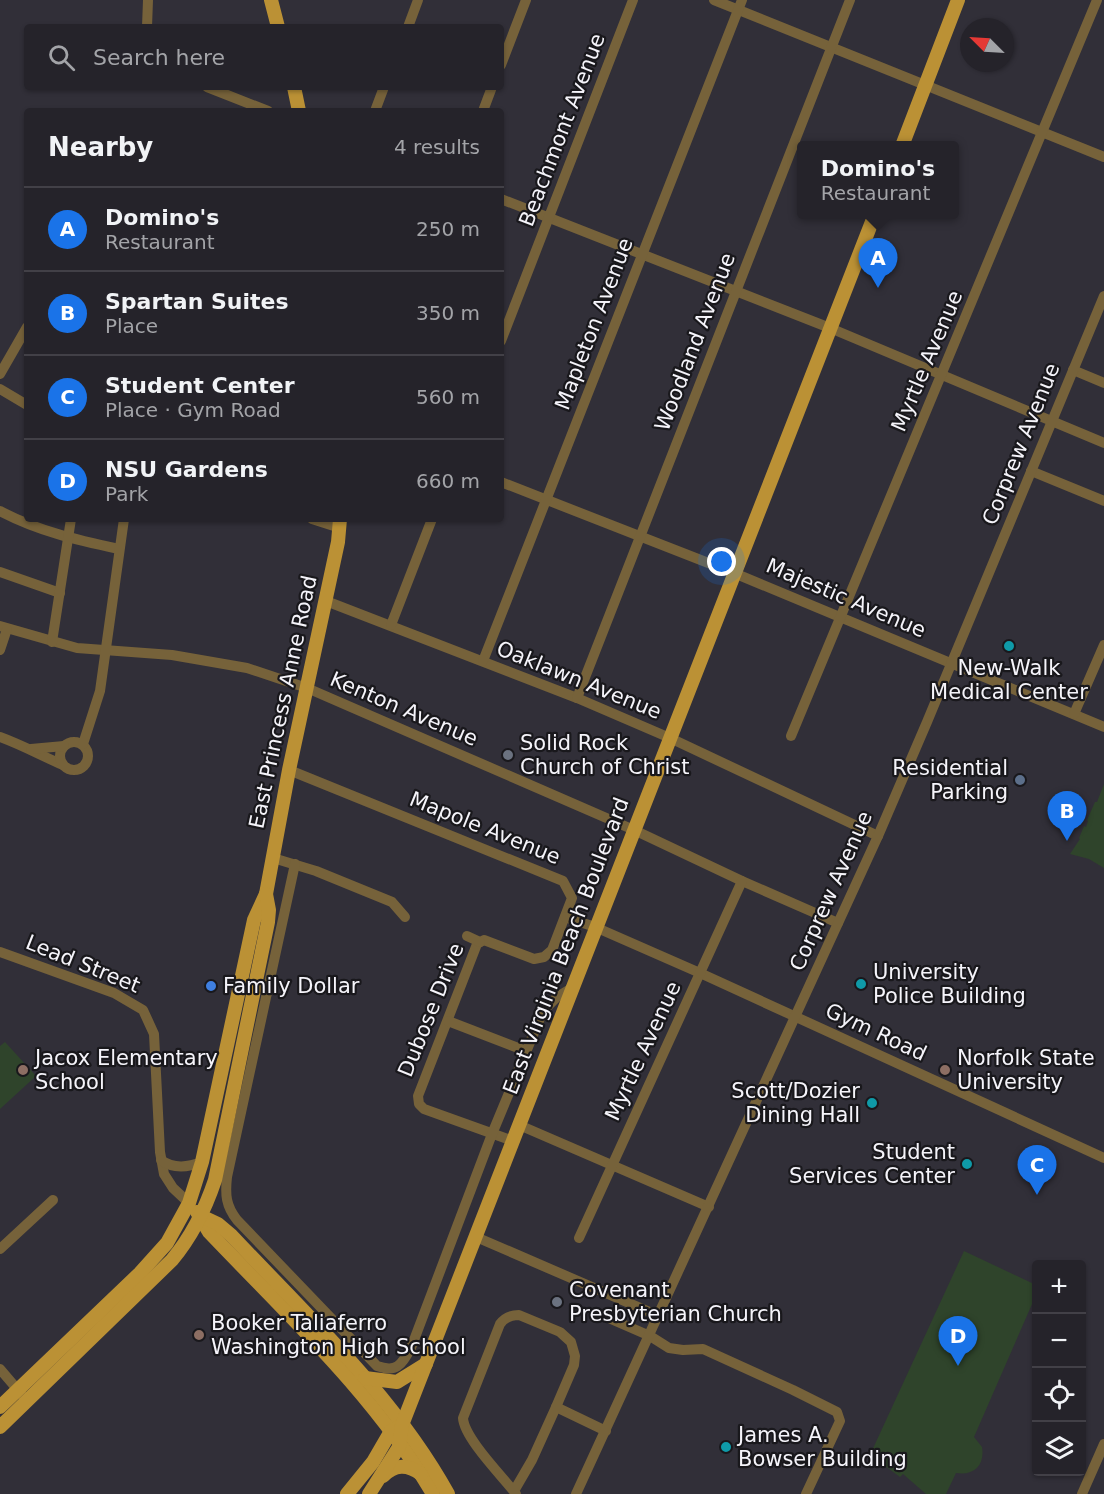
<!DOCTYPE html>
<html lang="en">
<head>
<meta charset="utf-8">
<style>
  :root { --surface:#25232a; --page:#312f36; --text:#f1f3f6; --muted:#a3a4a8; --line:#424047; --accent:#1a73e8 }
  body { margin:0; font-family:"DejaVu Sans",sans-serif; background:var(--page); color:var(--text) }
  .controls { position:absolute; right:18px; bottom:18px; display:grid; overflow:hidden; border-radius:6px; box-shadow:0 2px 4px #0004 }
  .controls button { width:54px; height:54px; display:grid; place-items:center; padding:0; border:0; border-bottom:2px solid var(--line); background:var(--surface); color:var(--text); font:30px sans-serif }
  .compass { position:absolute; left:960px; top:18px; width:54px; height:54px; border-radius:50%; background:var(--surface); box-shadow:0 2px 4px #0004; rotate:294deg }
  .you { position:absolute; left:722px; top:562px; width:21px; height:21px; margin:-15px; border:4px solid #fff; border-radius:50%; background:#1a73e8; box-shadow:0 0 0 9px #1a73e833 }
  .badge { display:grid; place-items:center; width:39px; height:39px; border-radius:50%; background:var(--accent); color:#fff; font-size:20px; font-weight:700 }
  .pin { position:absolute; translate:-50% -50px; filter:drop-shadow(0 2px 3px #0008) }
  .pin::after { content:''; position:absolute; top:32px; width:21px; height:18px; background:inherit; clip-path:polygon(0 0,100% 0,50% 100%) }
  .popup { position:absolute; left:797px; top:141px; width:162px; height:78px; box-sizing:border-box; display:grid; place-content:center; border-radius:6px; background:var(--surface); filter:drop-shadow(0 2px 4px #0005); font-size:20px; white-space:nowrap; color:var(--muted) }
  .popup b { font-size:22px; color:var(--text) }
  .popup::after { content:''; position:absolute; left:50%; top:100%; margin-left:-12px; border:12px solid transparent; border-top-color:var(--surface) }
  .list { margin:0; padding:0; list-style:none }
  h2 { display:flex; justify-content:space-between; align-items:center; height:78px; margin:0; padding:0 24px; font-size:26px }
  h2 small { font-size:20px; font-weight:400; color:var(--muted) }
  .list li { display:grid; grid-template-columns:39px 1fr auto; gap:18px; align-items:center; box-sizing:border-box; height:84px; padding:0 24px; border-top:2px solid var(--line) }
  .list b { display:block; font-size:22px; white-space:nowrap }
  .list p { margin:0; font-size:20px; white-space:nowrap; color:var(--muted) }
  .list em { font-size:20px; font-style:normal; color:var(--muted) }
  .icon { flex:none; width:33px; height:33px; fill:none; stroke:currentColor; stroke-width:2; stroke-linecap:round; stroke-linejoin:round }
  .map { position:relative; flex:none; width:1104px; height:1494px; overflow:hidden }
  .search { position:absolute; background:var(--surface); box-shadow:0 2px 4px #0004; left:24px; top:24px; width:480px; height:66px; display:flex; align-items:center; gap:15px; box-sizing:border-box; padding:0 21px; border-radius:6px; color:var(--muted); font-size:22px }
  .panel { position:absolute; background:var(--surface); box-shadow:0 2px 4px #0004; left:24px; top:108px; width:480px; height:414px; border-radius:6px }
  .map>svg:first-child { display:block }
</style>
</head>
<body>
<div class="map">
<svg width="1104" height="1494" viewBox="0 0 1104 1494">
  <rect width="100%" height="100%" fill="#312f38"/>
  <g fill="#2f442b">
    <path d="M1104,784V868L1089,859L1070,854L1080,839L1079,838L1084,826L1086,827L1088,821L1087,820L1095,802H1097Z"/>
    <path d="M5,1042L36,1076L0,1109V1046Z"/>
    <path d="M964,1251L1036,1285V1295L974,1437L982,1447C985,1465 974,1476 956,1473L946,1494H926L903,1474L900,1477L870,1455Z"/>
  </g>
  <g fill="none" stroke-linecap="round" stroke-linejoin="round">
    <g stroke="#76623a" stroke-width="10">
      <path d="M714,0L1104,157"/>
      <path d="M147,27L148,0"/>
      <path d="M408,27L418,0"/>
      <path d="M501,65L526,0"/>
      <path d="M207,87L268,111"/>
      <path d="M375,111L384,87"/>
      <path d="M483,111L492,87"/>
      <path d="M501,199L830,328L1104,443"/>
      <path d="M501,341L633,0"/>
      <path d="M1073,370L1104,383"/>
      <path d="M0,374L27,327"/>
      <path d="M0,389L27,405"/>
      <path d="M1031,471L1104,501"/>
      <path d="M501,482L734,573L1104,727"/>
      <path d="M0,511C38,531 77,540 119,549"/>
      <path d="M312,519L340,528"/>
      <path d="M0,572L60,593"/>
      <path d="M326,601L577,698L670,738L878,836"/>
      <path d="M391,625L432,519"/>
      <path d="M0,626L77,648L172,655L247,668L307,688L634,830L742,881L838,923"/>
      <path d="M52,642L71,519"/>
      <path d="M0,650L7,629"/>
      <path d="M483,661L742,0"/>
      <path d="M577,698L850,0"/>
      <path d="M1074,714L1104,645"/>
      <path d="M791,736L1097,0"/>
      <path d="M0,737C22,745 42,756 63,765"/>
      <circle cx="74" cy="756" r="14"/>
      <path d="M83,744L100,691L124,519"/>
      <path d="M31,749L64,746"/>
      <path d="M289,770L563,881L572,898L552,950L544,957L534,959L484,940L477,944L418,1096L419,1104L424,1109L513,1141"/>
      <path d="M273,858L316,871L392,902L405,917"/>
      <path d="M295,864L227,1177C225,1195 226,1206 237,1220L377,1366C397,1373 401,1365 411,1348L492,1134L543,1011L557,997L572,988"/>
      <path d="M565,917L595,927L700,973L1104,1158"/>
      <path d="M467,936L480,942"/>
      <path d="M0,952L114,993L143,1010L154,1034L160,1152L164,1174L173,1188L189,1203"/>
      <path d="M448,1021L526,1051"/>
      <path d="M519,1125L709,1207"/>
      <path d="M161,1160C173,1169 189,1167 202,1162"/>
      <path d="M476,1237L659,1316"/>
      <path d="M579,1238L742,881"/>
      <path d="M0,1249L53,1200"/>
      <path d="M604,1316L650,1336L669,1348L683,1350L703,1349L793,1390L837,1412L840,1421L806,1494"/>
      <path d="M0,1369L23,1396"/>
      <path d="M556,1407L606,1431"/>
      <path d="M514,1491L532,1460L556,1407L574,1365L575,1356L571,1342L560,1332L519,1315C511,1315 505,1317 500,1324L463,1418C464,1438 503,1477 516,1494"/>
      <path d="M576,1494L878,836L927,722L1104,296"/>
      <path d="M1082,1494L1104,1444"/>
    </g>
    <g stroke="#bb9135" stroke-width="14">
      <path d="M271,0L278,27"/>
      <path d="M294,87L299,111"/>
      <path d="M902,146L958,0"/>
      <path d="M197,1212L209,1232C288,1315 375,1395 433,1494"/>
      <path d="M201,1216L218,1224L231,1235C307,1316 394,1396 448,1494"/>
      <path d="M365,1378L397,1382L426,1364"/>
      <path d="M0,1407L140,1273L167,1243L189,1203L202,1162L254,920L266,894L289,770L338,542L340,519"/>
      <path d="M0,1427L172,1260C192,1236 205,1210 215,1180L268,922L269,910L266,894"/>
      <path d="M383,1476C395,1464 407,1464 421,1474"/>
      <path d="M347,1494L373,1462L391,1431L398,1427"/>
      <path d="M369,1494L399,1447L402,1425L875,214"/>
    </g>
  </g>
  <g fill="#0f9aa8" stroke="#19181c" stroke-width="2">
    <circle cx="1009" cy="646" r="6"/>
    <circle cx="861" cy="984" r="6"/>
    <circle cx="872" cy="1103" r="6"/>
    <circle cx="967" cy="1164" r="6"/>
    <circle cx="726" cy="1447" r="6"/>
  </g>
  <g fill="#6b7280" stroke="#19181c" stroke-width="2">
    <circle cx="508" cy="755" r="6"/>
    <circle cx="557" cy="1302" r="6"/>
  </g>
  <circle fill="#5c6f8a" stroke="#19181c" stroke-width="2" cx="1020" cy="780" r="6"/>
  <circle fill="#3f7fe0" stroke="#19181c" stroke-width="2" cx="211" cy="986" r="6"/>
  <g fill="#8d6e63" stroke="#19181c" stroke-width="2">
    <circle cx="23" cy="1070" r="6"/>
    <circle cx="945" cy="1070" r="6"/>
    <circle cx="199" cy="1335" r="6"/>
  </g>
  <g text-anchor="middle" stroke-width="4.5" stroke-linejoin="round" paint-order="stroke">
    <g font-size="21" fill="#f5f4fa" stroke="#19181c">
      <text transform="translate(562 130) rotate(-69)" y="7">Beachmont Avenue</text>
      <text transform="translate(594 324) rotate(-69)" y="7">Mapleton Avenue</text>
      <text transform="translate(695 342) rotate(-69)" y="7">Woodland Avenue</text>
      <text transform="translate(927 361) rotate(-67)" y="7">Myrtle Avenue</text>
      <text transform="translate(1021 444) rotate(-68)" y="7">Corprew Avenue</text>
      <text transform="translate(846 598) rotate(23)" y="7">Majestic Avenue</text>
      <text transform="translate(579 680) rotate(22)" y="7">Oaklawn Avenue</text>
      <text transform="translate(283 702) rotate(-78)" y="7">East Princess Anne Road</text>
      <text transform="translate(404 709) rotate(23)" y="7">Kenton Avenue</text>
      <text transform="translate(485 828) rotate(22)" y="7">Mapole Avenue</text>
      <text transform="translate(831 891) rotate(-66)" y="7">Corprew Avenue</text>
      <text transform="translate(566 946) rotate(-69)" y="7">East Virginia Beach Boulevard</text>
      <text transform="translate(83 964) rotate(22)" y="7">Lead Street</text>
      <text transform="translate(431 1010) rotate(-68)" y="7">Dubose Drive</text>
      <text transform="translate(876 1032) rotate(25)" y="7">Gym Road</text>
      <text transform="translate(643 1051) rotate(-65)" y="7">Myrtle Avenue</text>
    </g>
    <g font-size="21" fill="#f5f4fa" stroke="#19181c" text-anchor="start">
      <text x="1009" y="675" text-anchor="middle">New-Walk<tspan x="1009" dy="24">Medical Center</tspan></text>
      <text x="520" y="750">Solid Rock<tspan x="520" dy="24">Church of Christ</tspan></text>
      <text x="1008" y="775" text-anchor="end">Residential<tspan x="1008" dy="24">Parking</tspan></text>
      <text x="873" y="979">University<tspan x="873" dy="24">Police Building</tspan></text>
      <text x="223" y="993">Family Dollar</text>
      <text x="35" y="1065">Jacox Elementary<tspan x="35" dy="24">School</tspan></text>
      <text x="957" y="1065">Norfolk State<tspan x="957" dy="24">University</tspan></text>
      <text x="860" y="1098" text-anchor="end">Scott/Dozier<tspan x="860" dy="24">Dining Hall</tspan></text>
      <text x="955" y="1159" text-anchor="end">Student<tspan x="955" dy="24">Services Center</tspan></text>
      <text x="569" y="1297">Covenant<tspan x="569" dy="24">Presbyterian Church</tspan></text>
      <text x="211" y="1330">Booker Taliaferro<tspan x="211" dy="24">Washington High School</tspan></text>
      <text x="738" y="1442">James A.<tspan x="738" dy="24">Bowser Building</tspan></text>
    </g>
  </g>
</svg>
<div class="controls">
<button>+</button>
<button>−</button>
<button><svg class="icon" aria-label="locate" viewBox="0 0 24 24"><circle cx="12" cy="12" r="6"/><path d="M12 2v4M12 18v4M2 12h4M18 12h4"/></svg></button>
<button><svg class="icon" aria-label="layers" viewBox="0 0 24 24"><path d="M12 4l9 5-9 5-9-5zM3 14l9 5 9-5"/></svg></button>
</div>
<svg class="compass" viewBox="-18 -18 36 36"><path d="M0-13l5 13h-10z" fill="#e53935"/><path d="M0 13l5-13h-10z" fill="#a3a4a8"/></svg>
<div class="you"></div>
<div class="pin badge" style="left:878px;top:288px">A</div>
<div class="popup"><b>Domino's</b>Restaurant</div>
<div class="pin badge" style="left:1067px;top:841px">B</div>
<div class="pin badge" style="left:1037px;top:1195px">C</div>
<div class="pin badge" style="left:958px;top:1366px">D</div>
<div class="search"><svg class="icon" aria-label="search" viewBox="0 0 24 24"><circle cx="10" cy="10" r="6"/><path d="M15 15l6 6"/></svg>Search here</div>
<section class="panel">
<h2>Nearby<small>4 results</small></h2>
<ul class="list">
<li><span class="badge">A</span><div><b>Domino's</b><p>Restaurant</p></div><em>250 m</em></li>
<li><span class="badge">B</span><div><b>Spartan Suites</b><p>Place</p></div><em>350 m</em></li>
<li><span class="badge">C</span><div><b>Student Center</b><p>Place · Gym Road</p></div><em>560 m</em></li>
<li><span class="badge">D</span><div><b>NSU Gardens</b><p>Park</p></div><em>660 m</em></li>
</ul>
</section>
</div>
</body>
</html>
